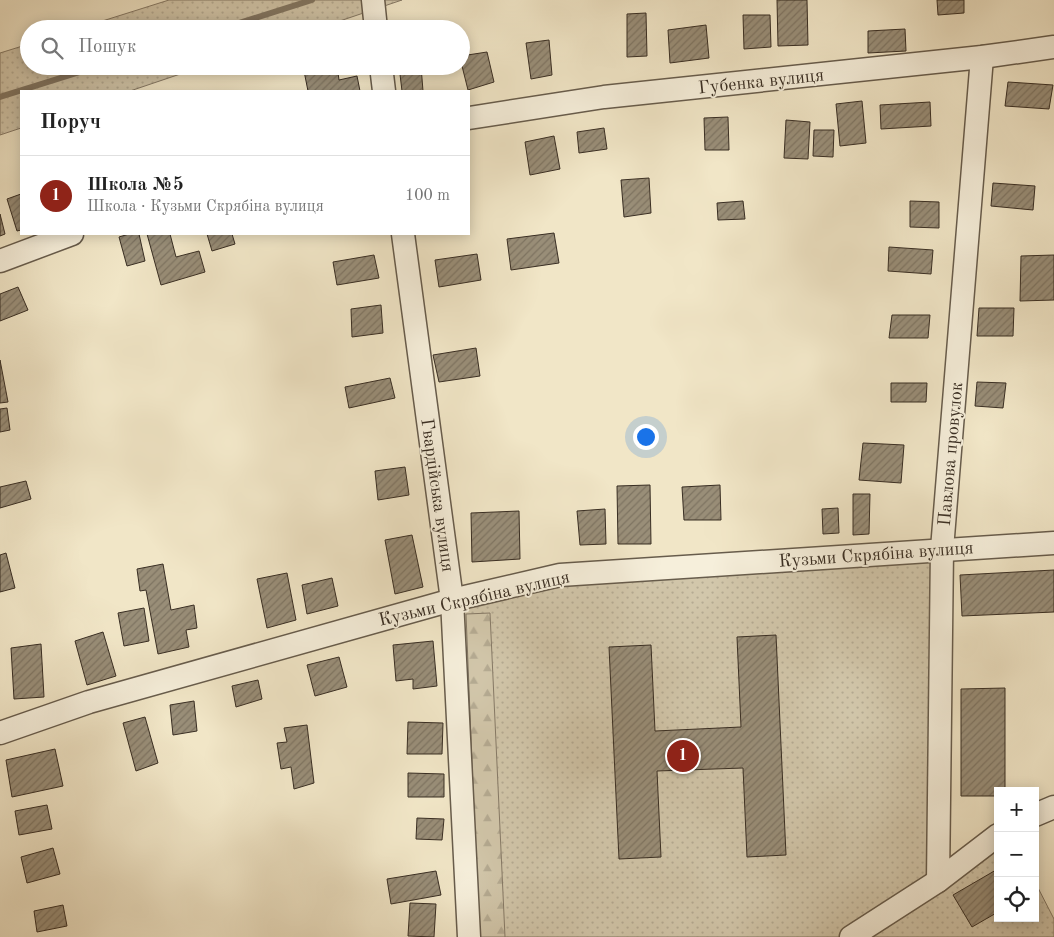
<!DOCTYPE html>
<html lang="uk">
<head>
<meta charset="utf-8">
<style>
  :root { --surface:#fff; --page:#f2f2f2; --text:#222; --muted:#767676; --line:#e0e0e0; --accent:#8f2418 }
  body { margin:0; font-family:"Old Standard TT",serif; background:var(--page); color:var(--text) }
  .controls { position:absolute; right:15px; bottom:15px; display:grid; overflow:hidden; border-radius:0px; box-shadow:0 2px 12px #0003 }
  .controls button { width:45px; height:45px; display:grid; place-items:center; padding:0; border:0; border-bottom:1px solid var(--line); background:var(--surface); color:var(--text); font:25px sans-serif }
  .you { position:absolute; left:645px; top:436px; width:18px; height:18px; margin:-12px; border:4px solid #fff; border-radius:50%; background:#1a73e8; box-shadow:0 0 0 8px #1a73e833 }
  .badge { display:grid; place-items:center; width:32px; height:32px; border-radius:50%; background:var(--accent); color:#fff; font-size:16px; font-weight:700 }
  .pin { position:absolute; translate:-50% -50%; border:2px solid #fff; box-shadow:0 1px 5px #0006 }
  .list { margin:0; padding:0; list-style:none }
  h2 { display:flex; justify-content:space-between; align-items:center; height:65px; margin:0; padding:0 20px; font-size:21px }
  h2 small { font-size:16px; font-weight:400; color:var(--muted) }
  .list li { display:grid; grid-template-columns:32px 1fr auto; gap:15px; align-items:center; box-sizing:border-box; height:80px; padding:0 20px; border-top:1px solid var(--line) }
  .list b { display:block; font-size:19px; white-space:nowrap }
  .list p { margin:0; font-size:16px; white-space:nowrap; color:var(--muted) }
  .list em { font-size:16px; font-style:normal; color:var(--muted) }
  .icon { flex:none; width:28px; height:28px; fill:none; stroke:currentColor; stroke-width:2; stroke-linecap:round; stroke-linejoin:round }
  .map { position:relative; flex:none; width:1054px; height:937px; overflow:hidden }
  .search { position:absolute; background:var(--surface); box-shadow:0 2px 12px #0003; left:20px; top:20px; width:450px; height:55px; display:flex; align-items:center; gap:12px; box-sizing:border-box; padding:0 18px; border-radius:28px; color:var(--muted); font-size:19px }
  .panel { position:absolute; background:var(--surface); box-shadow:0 2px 12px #0003; left:20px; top:90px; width:450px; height:145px; border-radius:0px }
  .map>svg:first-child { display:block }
</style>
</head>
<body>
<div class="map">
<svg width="1054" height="937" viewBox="0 0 1054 937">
  <defs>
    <pattern id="grass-dots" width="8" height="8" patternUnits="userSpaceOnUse" patternTransform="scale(1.25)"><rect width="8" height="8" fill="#d2c7ab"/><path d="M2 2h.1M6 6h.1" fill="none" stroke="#b5ab93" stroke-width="1.8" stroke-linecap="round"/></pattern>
    <pattern id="forest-firs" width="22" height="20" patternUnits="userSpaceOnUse" patternTransform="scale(1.25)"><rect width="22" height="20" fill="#d2c7ab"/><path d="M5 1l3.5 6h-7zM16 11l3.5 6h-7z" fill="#b5ab93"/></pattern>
    <pattern id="building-hatch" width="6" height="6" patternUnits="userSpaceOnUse" patternTransform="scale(1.25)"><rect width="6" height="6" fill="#998e78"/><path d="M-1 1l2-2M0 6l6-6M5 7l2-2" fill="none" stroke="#7e7462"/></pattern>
  </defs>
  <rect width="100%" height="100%" fill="#f1e6c7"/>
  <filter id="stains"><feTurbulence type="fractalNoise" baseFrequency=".004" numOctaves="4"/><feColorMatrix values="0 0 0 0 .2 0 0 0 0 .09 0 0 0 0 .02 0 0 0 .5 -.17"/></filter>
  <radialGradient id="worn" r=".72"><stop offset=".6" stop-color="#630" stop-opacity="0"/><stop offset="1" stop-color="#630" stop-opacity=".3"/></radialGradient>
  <g fill="url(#grass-dots)" stroke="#867a67">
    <path d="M169,0H402L316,29H77Z"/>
    <path d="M29,44V66H204L130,91H21V128L0,135V53Z"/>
    <path d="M942,549L938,881L998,835V918H1035V882L1054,919V937H469L452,600L560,575Z"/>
  </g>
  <path fill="url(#forest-firs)" stroke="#867a67" d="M490,613L505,937H479L466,614Z"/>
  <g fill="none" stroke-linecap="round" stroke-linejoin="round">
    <g stroke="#827764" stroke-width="6">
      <path d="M220,29L312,0"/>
      <path d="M0,97L99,66"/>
    </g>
  </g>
  <g fill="url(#building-hatch)" stroke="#392e23">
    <path d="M777,0H807L808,45L778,46Z"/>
    <path d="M937,0H964V13L938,15Z"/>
    <path d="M646,13L647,56L627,57V14Z"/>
    <path d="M743,15H770L771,47L744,49Z"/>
    <path d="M706,25L709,58L670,63L668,30Z"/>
    <path d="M905,29L906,51L868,53V31Z"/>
    <path d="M549,40L552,75L531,79L526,43Z"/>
    <path d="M487,52L494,82L468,90L461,62V56Z"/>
    <path d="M303,66H337L339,80L357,76L360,91H308Z"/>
    <path d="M399,66H421L423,91H402Z"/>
    <path d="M1008,82L1053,85L1049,109L1005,106Z"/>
    <path d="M862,101L866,143L840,146L836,104Z"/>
    <path d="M930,102L931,126L881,129L880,105Z"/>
    <path d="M728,117L729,150H705L704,118Z"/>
    <path d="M786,120L810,122L808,159L784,158Z"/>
    <path d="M604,128L607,149L579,153L577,132Z"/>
    <path d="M814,130H834L833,157L813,156Z"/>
    <path d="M554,136L560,169L530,175L525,142Z"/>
    <path d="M649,178L651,213L624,217L621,180Z"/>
    <path d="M993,183L1035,186L1033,210L991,206Z"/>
    <path d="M21,194V230L17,231L7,199Z"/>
    <path d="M743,201L745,219L718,220L717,203Z"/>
    <path d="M910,201L939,202V228L910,227Z"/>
    <path d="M0,214L5,234L0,236Z"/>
    <path d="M554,233L559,263L511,270L507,239Z"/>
    <path d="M129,234H139L145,261L127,266L119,237Z"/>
    <path d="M147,234H170L176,257L199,251L205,272L161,285Z"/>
    <path d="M207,234H232L235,244L212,251Z"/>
    <path d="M889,247L933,250L931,274L888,271Z"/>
    <path d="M477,254L481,280L439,287L435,260Z"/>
    <path d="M374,255L379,278L337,285L333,262Z"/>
    <path d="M1054,255V300L1020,301L1021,256Z"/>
    <path d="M18,287L28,310L0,321V294Z"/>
    <path d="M381,305L383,333L352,337L351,309Z"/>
    <path d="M979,308H1014L1013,336H977Z"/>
    <path d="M892,315H930L928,338H889Z"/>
    <path d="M476,348L480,376L439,382L433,355Z"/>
    <path d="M0,360L8,402L0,403Z"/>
    <path d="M390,378L395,398L349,408L345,387Z"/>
    <path d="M977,382L1006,383L1003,408L975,406Z"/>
    <path d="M891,383H927L926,402H891Z"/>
    <path d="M7,408L10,430L0,432V409Z"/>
    <path d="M863,443L904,445L901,483L859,480Z"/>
    <path d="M405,467L409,495L378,500L375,471Z"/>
    <path d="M26,481L31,499L0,508V487Z"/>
    <path d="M650,485L651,544H618L617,486Z"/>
    <path d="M720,485L721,520H684L682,487Z"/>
    <path d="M853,494H870L869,534L853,535Z"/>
    <path d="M838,508L839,533L823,534L822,509Z"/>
    <path d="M605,509L606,544L580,545L577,511Z"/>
    <path d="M519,511L520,559L472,562L471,513Z"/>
    <path d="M412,535L423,587L395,594L385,540Z"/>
    <path d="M6,553L15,588L0,592V555Z"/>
    <path d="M163,564L171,610L194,605L197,628L186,630L189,647L158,654L146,590L140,591L137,569Z"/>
    <path d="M1054,570V612L962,616L960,575Z"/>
    <path d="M287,573L296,620L267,628L257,579Z"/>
    <path d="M332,578L338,606L307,614L302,585Z"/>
    <path d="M144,608L149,641L124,646L118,613Z"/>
    <path d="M103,632L116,676L87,685L75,641Z"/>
    <path d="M776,635L786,855L747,857L743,768L657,771L661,857L619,859L609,647L651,645L655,731L741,727L737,637Z"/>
    <path d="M433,641L437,686L413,689V679L396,681L393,645Z"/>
    <path d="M41,644L44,697L14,699L11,648Z"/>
    <path d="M339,657L347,687L315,696L307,665Z"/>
    <path d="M258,680L262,699L236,707L232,686Z"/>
    <path d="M1005,688V791H998V796H961V689Z"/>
    <path d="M194,701L197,731L173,735L170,705Z"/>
    <path d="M145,717L158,763L136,771L123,723Z"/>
    <path d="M408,722L443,723L442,754H407Z"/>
    <path d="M307,725L314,783L294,789L291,767L281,769L277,743L287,742L284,728Z"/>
    <path d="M55,749L63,786L12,797L6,760Z"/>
    <path d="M408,773L444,774V797H408Z"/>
    <path d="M47,805L52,829L19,835L15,811Z"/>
    <path d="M417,818L444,819L442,840L416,839Z"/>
    <path d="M53,848L60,874L27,883L21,857Z"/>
    <path d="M996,870L998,872V912L972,927L953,895Z"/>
    <path d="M436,871L441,895L391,904L387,879Z"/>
    <path d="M410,903L436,904L434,937L408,936Z"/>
    <path d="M63,905L67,926L37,932L34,911Z"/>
  </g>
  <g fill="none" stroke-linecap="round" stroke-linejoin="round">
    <g stroke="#675c4c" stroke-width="25">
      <g id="minor">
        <path d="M373,0L376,29"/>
        <path d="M381,66L384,91"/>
        <path d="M469,118L604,97L982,57L1054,47"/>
        <path d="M403,234L452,600L469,937"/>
        <path d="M0,261L72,234"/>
        <path d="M0,733L89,702L452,600L560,575L1054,543"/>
        <path d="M1035,815L1054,807"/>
        <path d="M938,881L942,549L982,57"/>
        <path d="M851,937L938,881L998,835"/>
      </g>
    </g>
    <use href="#minor" stroke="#f6efdb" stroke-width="22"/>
  </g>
  <g text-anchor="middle" stroke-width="4" stroke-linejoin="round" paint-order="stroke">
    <g font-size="18" fill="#392e23" stroke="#f6efdb">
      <text transform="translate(761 81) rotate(-6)" y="6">Губенка вулиця</text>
      <text transform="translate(950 454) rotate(-85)" y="6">Павлова провулок</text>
      <text transform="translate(438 495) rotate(82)" y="6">Гвардійська вулиця</text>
      <text transform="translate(876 554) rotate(-4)" y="6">Кузьми Скрябіна вулиця</text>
      <text transform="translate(474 598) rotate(-13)" y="6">Кузьми Скрябіна вулиця</text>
    </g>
  </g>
  <rect width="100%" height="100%" filter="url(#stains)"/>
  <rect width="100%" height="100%" fill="url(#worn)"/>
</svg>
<div class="controls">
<button>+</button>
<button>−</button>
<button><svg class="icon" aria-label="locate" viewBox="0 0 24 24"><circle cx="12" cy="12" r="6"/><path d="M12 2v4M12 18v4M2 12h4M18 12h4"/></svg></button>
</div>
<div class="you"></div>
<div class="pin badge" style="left:683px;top:756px">1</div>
<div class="search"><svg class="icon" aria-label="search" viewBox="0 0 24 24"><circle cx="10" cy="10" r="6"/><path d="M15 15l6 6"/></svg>Пошук</div>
<section class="panel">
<h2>Поруч<small></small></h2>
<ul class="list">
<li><span class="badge">1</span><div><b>Школа №5</b><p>Школа · Кузьми Скрябіна вулиця</p></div><em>100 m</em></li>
</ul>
</section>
</div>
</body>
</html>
